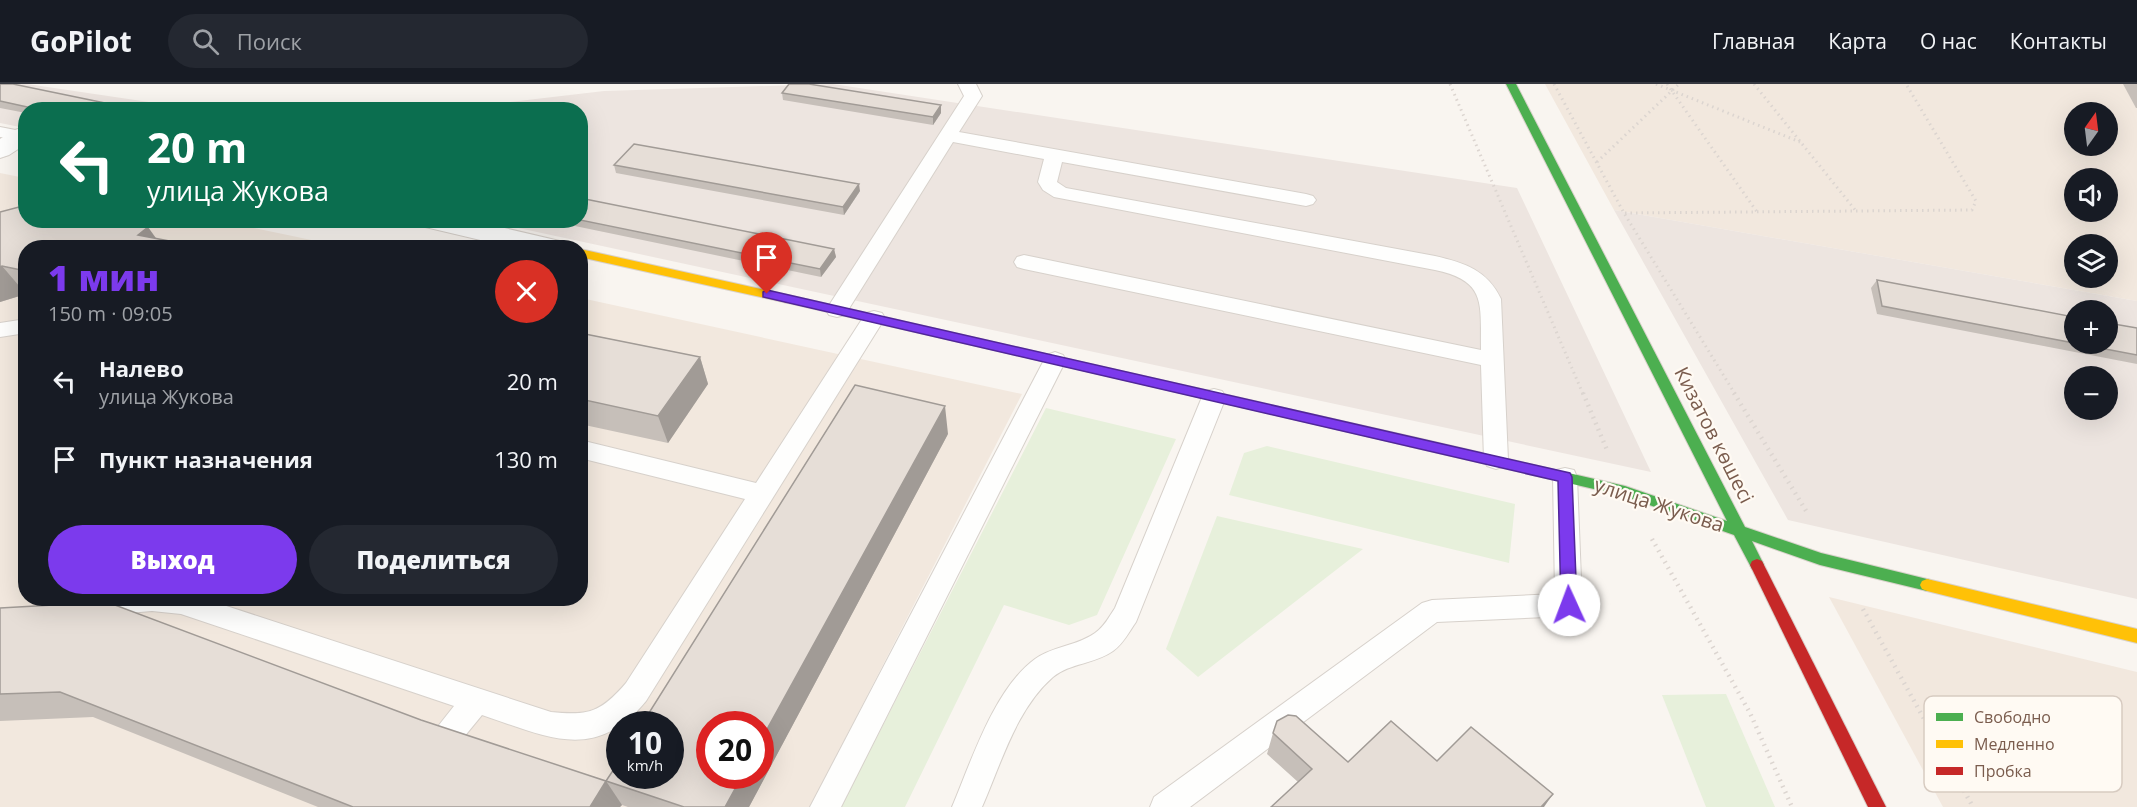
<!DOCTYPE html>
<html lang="ru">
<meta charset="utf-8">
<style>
:root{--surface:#171b24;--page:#242831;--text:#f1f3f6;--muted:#9ea1a6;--line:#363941;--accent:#7c3aed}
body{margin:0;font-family:"Open Sans",sans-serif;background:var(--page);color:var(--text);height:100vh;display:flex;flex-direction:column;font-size:22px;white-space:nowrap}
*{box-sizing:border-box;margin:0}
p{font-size:20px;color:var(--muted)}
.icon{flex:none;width:33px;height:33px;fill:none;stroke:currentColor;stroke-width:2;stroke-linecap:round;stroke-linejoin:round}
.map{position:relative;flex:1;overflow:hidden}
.sheet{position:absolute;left:18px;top:156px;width:570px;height:366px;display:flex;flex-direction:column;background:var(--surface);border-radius:24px;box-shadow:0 6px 24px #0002}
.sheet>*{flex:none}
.guide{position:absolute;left:18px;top:18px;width:570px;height:126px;border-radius:24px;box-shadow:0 6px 24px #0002;background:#0b6e4f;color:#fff;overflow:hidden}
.needle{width:39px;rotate:14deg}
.controls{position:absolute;left:2064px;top:18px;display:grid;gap:12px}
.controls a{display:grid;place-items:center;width:54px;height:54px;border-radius:50%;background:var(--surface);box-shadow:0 6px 24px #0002;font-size:30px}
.speed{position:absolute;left:606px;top:627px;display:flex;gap:12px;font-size:30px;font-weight:700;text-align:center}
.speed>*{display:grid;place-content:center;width:78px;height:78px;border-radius:50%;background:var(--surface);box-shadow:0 6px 24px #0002;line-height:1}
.speed small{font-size:15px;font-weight:400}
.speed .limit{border:9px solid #d22;background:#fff;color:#111}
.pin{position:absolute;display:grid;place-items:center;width:51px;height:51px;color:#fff;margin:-62px -26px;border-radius:50% 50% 50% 0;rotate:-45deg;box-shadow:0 0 6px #0007}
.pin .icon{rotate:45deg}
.me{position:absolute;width:66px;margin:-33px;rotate:358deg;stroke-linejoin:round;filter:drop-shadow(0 0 4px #0008)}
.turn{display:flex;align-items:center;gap:21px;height:126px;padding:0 30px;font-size:27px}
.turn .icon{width:78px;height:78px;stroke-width:2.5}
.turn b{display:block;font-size:42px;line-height:51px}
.round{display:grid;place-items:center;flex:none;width:63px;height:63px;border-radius:32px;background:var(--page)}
.headline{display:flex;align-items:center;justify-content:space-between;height:102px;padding:0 30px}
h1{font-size:36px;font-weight:800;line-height:45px;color:var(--accent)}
.primary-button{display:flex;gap:12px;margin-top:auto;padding:12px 30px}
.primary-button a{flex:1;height:69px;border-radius:36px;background:var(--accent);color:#fff;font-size:24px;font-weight:800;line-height:69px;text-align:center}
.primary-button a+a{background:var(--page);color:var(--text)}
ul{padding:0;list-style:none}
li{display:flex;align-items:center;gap:18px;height:78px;padding:0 30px}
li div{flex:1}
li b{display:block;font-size:22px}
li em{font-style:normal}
header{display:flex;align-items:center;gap:36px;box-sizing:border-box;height:84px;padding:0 30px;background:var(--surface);border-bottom:2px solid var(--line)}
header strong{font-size:28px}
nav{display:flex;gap:33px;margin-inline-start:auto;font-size:21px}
.search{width:420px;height:54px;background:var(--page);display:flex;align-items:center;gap:15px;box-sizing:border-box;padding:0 21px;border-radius:33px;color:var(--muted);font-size:22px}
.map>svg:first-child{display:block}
</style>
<header>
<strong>GoPilot</strong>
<div class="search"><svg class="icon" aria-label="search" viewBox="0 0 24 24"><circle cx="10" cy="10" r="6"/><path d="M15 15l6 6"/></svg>Поиск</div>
<nav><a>Главная</a><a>Карта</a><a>О нас</a><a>Контакты</a></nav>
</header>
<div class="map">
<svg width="2137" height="723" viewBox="0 0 2137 723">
<rect width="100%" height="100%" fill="#f9f5f0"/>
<g fill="#f2e8de" fill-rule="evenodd">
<path d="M 1545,0 L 2137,0 L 2137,217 L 1614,126 ZM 2074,28 L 2108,28 L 2108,62 L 2074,62 ZM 2074,94 L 2108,94 L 2108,128 L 2074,128 ZM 2074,160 L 2108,160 L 2108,194 L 2074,194 Z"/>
<path d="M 0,89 L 25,94 L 26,136 L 220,137 L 345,163 L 26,164 L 26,514 L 580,514 L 581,214 L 1022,310 L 810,723 L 0,723 ZM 620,640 L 670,640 L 670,692 L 620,692 ZM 710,640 L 760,640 L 760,692 L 710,692 Z"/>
<path d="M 1829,513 L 2137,588 L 2137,723 L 1943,723 Z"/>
</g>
<g fill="#ede5e0" fill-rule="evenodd">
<path d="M 0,0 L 27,0 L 196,25 L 26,26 L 25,44 L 0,39 Z"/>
<path d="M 833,0 L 1517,104 L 1651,388 L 486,137 L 580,136 L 580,26 L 441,26 L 604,7 Z"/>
<path d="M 1614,126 L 2137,217 L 2137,515 L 1788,436 ZM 2074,226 L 2108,226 L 2108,260 L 2074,260 ZM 2074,292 L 2108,292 L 2108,326 L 2074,326 Z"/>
</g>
<g fill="#e7f0db">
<path d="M 1046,324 L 1176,355 L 1097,531 L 1069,541 L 1004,521 L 905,723 L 841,723 Z"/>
<path d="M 1267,362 L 1515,420 L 1509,479 L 1229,411 L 1244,369 Z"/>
<path d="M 1217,432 L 1363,465 L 1198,593 L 1166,565 Z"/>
<path d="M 1726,610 L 1775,723 L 1706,723 L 1662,611 Z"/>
</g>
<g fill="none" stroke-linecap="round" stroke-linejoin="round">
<g stroke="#d7d1cb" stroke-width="2">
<g id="lane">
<path d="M 958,0 L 976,0 L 982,12 L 959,48 L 1306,110 L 1313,112 L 1316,116 L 1313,120 L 1306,122 L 1062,78 L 1057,98 L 1066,104 L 1435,172 C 1465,179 1487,186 1501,215 L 1508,376 L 1505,382 L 1496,385 L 1487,382 L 1484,376 L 1481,281 L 1024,185 L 1017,183 L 1014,178 L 1017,173 L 1024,171 L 1481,266 C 1480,221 1488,197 1435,186 L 1054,113 L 1043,106 L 1038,98 L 1044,75 L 953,58 L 845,231 L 837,233 L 829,231 L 826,226 L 964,12 Z"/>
<path d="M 0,43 L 26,48 L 26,56 L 0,53 Z"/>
<path d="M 874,227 L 882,229 L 885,234 L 646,617 C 595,679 548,653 482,631 L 459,659 L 449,663 L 439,659 L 434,650 L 439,641 L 454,622 L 181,530 L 152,527 L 80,533 L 70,530 L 67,522 L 70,514 L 202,514 L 551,628 C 589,632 601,628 626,599 L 745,415 L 580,374 L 580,356 L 756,399 L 866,229 Z"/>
<path d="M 26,235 L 26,249 L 0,253 L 0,239 Z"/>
<path d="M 1055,268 L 1063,271 L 1066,276 L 841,723 L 810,723 L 1044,276 L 1047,271 Z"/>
<path d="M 1214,305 L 1222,307 L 1226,313 L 1136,538 C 1129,548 1123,560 1113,567 C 1095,580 1070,579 1053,593 C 1016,625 1001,680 982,723 L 952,723 C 971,678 994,605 1035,575 C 1053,562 1077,562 1095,549 C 1104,543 1109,533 1115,524 L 1202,313 L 1206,307 Z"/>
<path d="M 1565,384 L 1574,386 L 1577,393 L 1582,521 L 1579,529 L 1569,532 L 1437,538 L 1190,723 L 1150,723 L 1154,713 L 1422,519 L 1432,516 L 1555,510 L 1553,393 L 1556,386 Z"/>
</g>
</g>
<g stroke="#d7d1cb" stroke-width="2">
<g id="street">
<path d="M 21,44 L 26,45 L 26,60 L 9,71 L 0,74 L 0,55 L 12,47 Z"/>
<path d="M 418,136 L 470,136 L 564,158 L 568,164 L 514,164 L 421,142 Z"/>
</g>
</g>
<g stroke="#d9d2cb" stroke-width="2">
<path id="fast" d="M 1506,0 L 1516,0 L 1745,443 L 1821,469 L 1927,495 L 1932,497 L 1934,501 L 1932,505 L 1927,507 L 1820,481 L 1752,457 L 1764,481 L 1762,485 L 1757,487 L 1752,485 L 1734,451 L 1624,412 L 1408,362 L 1406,358 L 1413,353 L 1625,402 L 1727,437 Z"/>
</g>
<g stroke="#d9d2cb" stroke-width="2">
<g id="slow">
<path d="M 580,165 L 788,211 L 794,215 L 788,219 L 580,173 Z"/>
<path d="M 1068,275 L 1413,353 L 1420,358 L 1413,363 L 1064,282 L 1062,279 Z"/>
<path d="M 1927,495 L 2137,545 L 2137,559 L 1927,507 L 1922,505 L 1920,501 L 1922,497 Z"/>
</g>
</g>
<g stroke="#d9d2cb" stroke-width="2">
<g id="jam">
<path d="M 788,211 L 1068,275 L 1074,279 L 1068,283 L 784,218 L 782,215 L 784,212 Z"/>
<path d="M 1757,475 L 1762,477 L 1886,723 L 1868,723 L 1750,481 L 1752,477 Z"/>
</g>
</g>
<g stroke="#dcd5d0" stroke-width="3" stroke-dasharray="1.5 4" stroke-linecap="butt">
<path d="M 1450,0 L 1583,310"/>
<path d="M 1554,0 L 1624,129 L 1735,310"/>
<path d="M 1656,0 L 1800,58"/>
<path d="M 1667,0 L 1757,128"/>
<path d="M 1754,0 L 1856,127"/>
<path d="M 1597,78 L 1679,0"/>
<path d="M 1625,129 L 1972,126 L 1976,117 L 1906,0"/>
</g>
<g stroke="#dcd5d0" stroke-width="4.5" stroke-dasharray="1.5 5" stroke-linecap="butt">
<path d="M 1583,309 L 1607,366"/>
<path d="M 1734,309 L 1808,430"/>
<path d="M 1652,455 L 1750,629 L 1792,723"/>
<path d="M 1863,525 L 1973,723"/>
</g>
<use href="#lane" fill="#fefefd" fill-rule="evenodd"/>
<use href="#street" fill="#fefefd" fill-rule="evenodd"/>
<use href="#fast" fill="#4caf50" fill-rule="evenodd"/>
<use href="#slow" fill="#ffc107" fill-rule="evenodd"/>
<use href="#jam" fill="#c62828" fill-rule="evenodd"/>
</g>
<g fill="#c6bfb9">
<path d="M 0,0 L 139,26 L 26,26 L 26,29 L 0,24 Z"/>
<path d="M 2123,0 L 2137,0 L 2137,24 L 2136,24 Z"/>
<path d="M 782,9 L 941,29 L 933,41 L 783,16 Z"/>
<path d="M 614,81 L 860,107 L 844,131 L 616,89 Z"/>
<path d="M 0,128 L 26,164 L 26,210 L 0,218 Z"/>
<path d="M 546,136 L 580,136 L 834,165 L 836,173 L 821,193 Z"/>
<path d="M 1877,196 L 2074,233 L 2074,260 L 2108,260 L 2137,244 L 2137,280 L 1877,230 L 1871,204 Z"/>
<path d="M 580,248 L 581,249 L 700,273 L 708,300 L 668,359 L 580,340 Z"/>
<path d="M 948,350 L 749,723 L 628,723 L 622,721 L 620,723 L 318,723 L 93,633 L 0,637 L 0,524 L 421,636 L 606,697 Z"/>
<path d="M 1273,649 L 1348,678 L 1437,677 L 1298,698 L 1267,670 Z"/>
</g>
<g fill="#a19b96">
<path d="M 941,21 L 941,29 L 933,41 L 933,33 Z"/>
<path d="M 859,100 L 860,107 L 844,131 L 843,123 Z"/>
<path d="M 148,143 L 163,164 L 138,151 Z"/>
<path d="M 834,165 L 836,173 L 821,193 L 820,185 Z"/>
<path d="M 2,182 L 26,210 L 0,218 L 0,183 Z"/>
<path d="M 700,273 L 708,300 L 668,359 L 658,332 Z"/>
<path d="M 945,322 L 948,350 L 749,723 L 725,723 L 742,692 L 760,692 L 760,658 Z"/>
<path d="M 606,697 L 622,721 L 620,723 L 590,723 Z"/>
<path d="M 1553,710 L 1544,723 L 1541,723 Z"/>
</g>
<g fill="#e6ded7" stroke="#a19b96" stroke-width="1.5">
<path d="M 0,0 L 13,0 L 139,26 L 41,26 L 0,17 Z"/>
<path d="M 789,0 L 809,0 L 941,21 L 933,33 L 782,9 Z"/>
<path d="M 634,60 L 859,100 L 843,123 L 614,81 Z"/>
<path d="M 580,114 L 834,165 L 820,185 L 580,136 Z"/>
<path d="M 19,123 L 26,124 L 26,136 L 116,136 L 148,143 L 138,151 L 206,164 L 26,164 L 26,187 L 2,182 L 0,183 L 0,128 Z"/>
<path d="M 1877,196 L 2074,233 L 2074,259 L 1882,222 Z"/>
<path d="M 2108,239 L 2137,244 L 2137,271 L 2079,260 L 2108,260 Z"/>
<path d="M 580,249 L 700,273 L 658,332 L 580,315 Z"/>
<path d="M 855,301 L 945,322 L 760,658 L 760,640 L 710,640 L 710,692 L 742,692 L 725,723 L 684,723 L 606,697 L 590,723 L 353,723 L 60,608 L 0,610 L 0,524 L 107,518 L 421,636 L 606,697 L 620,676 L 620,692 L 670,692 L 670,640 L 642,640 Z"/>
<path d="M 1288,631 L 1296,632 L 1348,678 L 1391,637 L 1437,677 L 1471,643 L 1553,710 L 1541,723 L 1271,723 L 1312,685 L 1273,649 L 1277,637 Z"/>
</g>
<path fill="#7c3aed" stroke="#51269a" stroke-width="1.5" d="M 767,206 L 1570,389 L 1572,393 L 1577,521 L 1574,526 L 1569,528 L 1563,526 L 1561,521 L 1558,397 L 763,213 L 763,208 Z"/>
<g text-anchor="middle" stroke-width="4.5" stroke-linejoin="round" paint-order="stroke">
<g font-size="20" fill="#7a5c4d" stroke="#fffaf3">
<text transform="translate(1714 351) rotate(63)" y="7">Кизатов көшесі</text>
<text transform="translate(1659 421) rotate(18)" y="7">улица Жукова</text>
</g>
</g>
<rect x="1924" y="612" width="198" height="96" rx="9" fill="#fffaf3" stroke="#d7cbc1" stroke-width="1.5"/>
<rect x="1936" y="629" width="27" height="8" fill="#4caf50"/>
<rect x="1936" y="656" width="27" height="8" fill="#ffc107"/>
<rect x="1936" y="683" width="27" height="8" fill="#c62828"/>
<g font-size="16" fill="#7a5c4d">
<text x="1974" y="639">Свободно</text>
<text x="1974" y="666">Медленно</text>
<text x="1974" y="693">Пробка</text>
</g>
</svg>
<div class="controls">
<a><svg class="needle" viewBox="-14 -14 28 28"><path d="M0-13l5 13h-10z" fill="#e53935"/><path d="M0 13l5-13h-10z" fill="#9ea1a6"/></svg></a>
<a><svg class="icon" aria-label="sound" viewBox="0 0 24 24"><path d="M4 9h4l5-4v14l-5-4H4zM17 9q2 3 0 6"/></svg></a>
<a><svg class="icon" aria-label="layers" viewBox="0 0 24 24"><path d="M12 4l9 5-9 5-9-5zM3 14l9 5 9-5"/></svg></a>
<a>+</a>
<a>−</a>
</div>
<div class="speed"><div>10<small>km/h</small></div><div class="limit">20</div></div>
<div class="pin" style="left:767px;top:210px;background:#d93025"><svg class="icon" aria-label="arrive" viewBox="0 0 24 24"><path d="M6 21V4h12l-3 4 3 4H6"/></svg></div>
<svg class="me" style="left:1569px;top:521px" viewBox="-20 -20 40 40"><circle r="19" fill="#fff"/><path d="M0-13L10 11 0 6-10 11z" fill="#7c3aed"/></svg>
<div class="guide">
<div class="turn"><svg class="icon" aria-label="left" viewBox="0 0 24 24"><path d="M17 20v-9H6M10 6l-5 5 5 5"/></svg><div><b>20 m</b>улица Жукова</div></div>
</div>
<section class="sheet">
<div class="headline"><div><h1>1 мин</h1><p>150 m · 09:05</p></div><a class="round" style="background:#d93025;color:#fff"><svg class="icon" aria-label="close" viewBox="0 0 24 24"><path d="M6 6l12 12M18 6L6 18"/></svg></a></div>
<ul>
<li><svg class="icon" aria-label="left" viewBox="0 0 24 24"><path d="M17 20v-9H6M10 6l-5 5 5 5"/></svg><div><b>Налево</b><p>улица Жукова</p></div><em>20 m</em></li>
<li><svg class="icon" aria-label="arrive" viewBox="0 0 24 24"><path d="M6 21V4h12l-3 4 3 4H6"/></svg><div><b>Пункт назначения</b></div><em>130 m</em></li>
</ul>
<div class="primary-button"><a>Выход</a><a>Поделиться</a></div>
</section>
</div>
